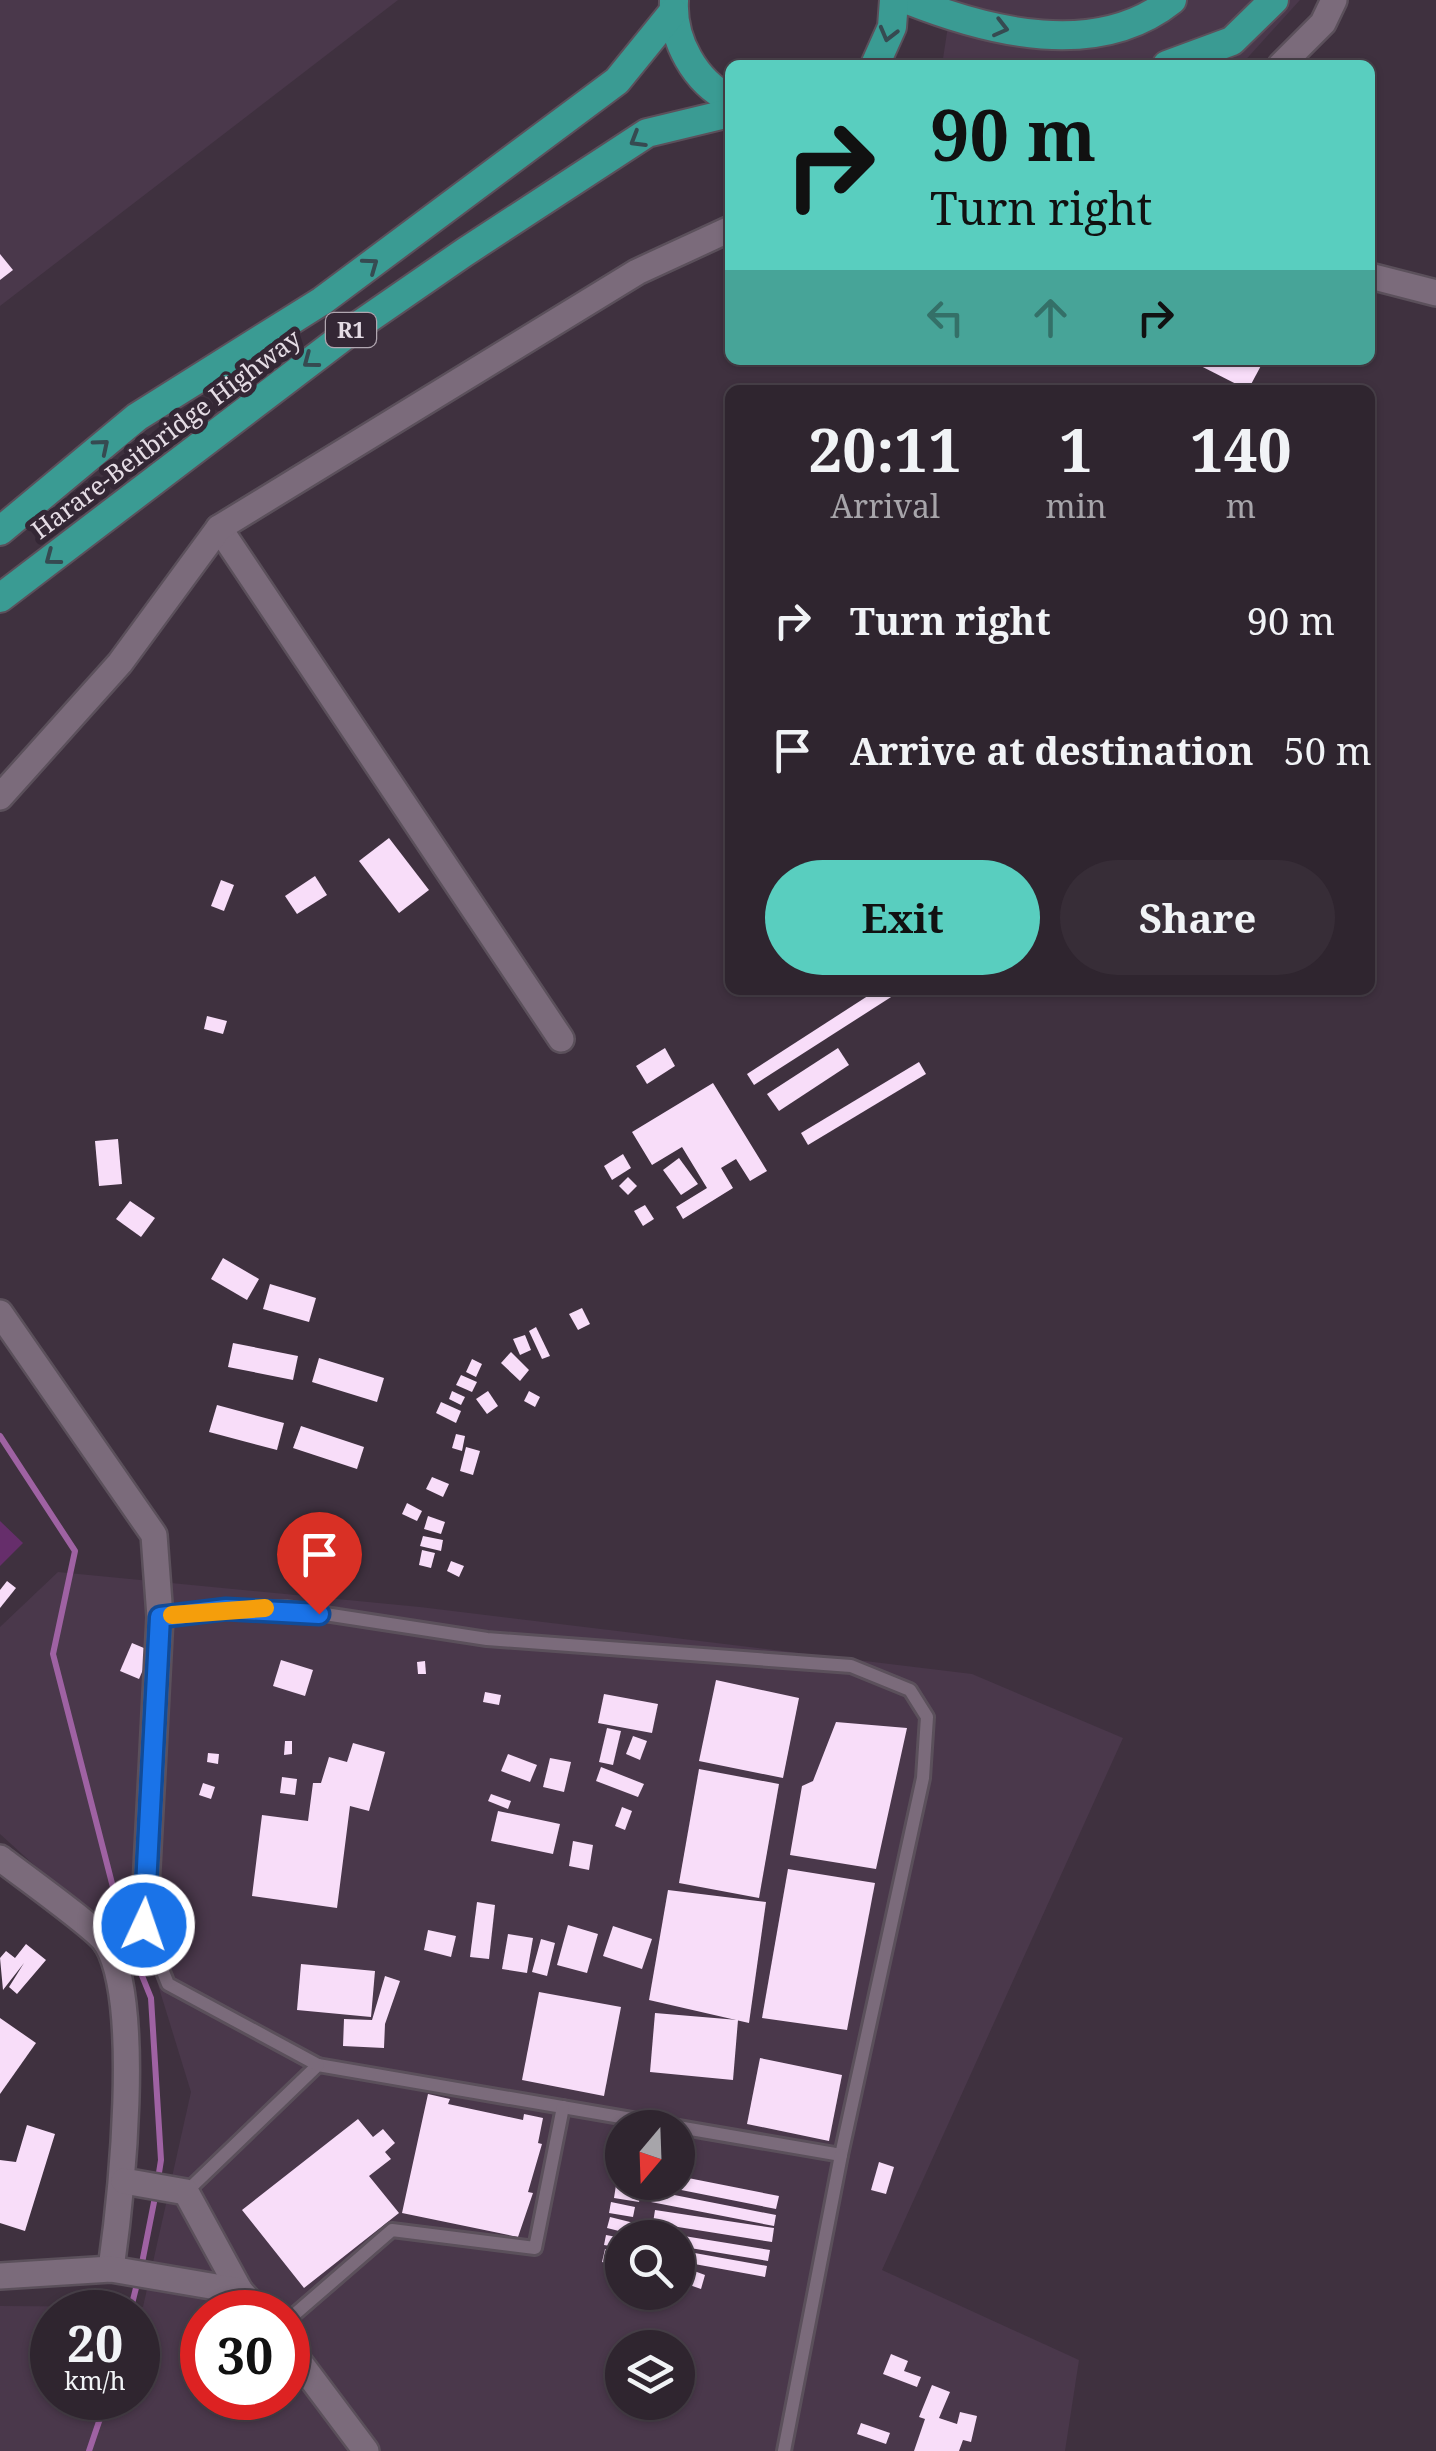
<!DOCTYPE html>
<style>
:root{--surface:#2f252f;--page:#372d37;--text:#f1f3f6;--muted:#a7a5aa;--line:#4a424b;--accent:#59cebf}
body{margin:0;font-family:"Noto Serif",serif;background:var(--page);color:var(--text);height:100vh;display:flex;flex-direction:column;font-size:38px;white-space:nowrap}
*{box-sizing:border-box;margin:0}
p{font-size:32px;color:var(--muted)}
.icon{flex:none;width:55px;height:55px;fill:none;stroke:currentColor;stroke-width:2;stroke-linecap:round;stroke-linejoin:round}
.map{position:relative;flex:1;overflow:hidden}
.details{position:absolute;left:725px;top:385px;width:650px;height:610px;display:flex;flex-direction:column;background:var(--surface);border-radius:15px;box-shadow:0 2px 8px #0004,0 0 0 2px var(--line)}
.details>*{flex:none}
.hud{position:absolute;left:725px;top:60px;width:650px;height:305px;border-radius:15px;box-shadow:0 2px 8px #0004,0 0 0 2px var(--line);background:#59cebf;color:#111;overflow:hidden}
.needle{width:65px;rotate:199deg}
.fabs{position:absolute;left:605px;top:2110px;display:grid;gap:20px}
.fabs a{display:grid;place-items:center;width:90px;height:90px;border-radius:50%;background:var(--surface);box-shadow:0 2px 8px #0004,0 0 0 2px var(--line);font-size:50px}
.speed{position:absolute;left:30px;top:2290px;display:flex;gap:20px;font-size:50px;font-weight:700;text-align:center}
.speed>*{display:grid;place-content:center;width:130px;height:130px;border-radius:50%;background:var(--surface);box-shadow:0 2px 8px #0004,0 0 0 2px var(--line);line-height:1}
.speed small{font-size:25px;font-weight:400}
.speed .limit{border:15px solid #d22;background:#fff;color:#111}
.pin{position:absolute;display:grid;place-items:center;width:85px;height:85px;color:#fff;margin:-102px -42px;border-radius:50% 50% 50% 0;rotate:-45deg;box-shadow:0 0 10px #0007}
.pin .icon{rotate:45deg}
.me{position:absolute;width:110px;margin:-55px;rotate:3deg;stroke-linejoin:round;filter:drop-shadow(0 0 8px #0008)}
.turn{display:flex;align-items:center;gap:35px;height:210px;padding:0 40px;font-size:45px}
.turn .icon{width:130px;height:130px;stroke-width:2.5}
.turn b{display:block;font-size:70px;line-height:85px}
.lanes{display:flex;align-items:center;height:95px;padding:0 40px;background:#0003;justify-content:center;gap:50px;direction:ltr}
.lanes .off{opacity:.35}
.eta{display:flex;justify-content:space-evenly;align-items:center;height:170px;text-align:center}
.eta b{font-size:60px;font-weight:700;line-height:70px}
.primary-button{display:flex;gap:20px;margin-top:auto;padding:20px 40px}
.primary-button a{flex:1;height:115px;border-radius:60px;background:var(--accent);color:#111;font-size:40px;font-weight:700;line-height:115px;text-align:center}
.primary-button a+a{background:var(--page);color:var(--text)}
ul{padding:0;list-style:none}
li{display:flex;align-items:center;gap:30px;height:130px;padding:0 40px}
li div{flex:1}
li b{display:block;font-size:38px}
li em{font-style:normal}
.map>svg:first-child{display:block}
</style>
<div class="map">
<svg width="1436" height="2451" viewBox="0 0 1436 2451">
<rect width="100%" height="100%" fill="#3f313f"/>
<g fill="#4a384b" fill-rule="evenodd">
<path d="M 0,0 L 398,0 L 0,306 Z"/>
<path d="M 952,0 L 1300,0 L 1241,65 L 942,65 Z"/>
<path d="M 58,1572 L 420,1607 L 972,1674 L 1123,1738 L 882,2270 L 1079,2360 L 1065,2451 L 0,2451 L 0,2306 L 143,2307 L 191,2092 L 155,1975 L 0,1834 L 0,1627 ZM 622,2128 L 678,2128 L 678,2182 L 622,2182 ZM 622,2238 L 678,2238 L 678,2292 L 622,2292 ZM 52,2312 L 138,2312 L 138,2398 L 52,2398 ZM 202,2312 L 288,2312 L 288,2398 L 202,2398 ZM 622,2348 L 678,2348 L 678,2402 L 622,2402 Z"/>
</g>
<path fill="#662e6b" d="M 0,1521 L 23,1543 L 0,1566 Z"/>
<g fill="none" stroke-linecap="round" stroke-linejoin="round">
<g stroke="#9f62a3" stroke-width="6">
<path d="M 0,1436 L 75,1551 L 53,1654 L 124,1930"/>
<path d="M 128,1941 L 151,1998 L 161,2160 L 158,2179"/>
<path d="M 141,2268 L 156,2192"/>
<path d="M 130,2312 L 138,2280"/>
<path d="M 89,2451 L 107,2398"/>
</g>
</g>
<g fill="#f8ddf9">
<path d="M 0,254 L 13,270 L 0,280 Z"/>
<path d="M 1189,360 L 1264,360 L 1248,390 Z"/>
<path d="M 389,838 L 429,890 L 399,913 L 359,861 Z"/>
<path d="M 315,876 L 327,895 L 297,914 L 285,896 Z"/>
<path d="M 221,880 L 234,885 L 224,911 L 211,906 Z"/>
<path d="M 877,990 L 902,990 L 754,1085 L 747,1074 Z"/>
<path d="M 207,1016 L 227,1021 L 223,1034 L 204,1029 Z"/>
<path d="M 665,1048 L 675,1066 L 647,1084 L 636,1066 Z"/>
<path d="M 838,1048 L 849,1065 L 779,1111 L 767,1094 Z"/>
<path d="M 919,1062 L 926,1074 L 808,1145 L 801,1133 Z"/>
<path d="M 713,1083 L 767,1171 L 750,1181 L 736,1159 L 721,1168 L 733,1188 L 683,1219 L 676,1207 L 707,1188 L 682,1147 L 652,1165 L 632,1132 Z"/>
<path d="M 118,1139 L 122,1184 L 99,1186 L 95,1141 Z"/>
<path d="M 623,1154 L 631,1168 L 612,1180 L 604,1166 Z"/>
<path d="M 679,1158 L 698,1184 L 681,1195 L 663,1170 Z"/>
<path d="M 628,1177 L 637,1186 L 628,1195 L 619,1186 Z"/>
<path d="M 130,1201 L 155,1218 L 141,1237 L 116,1219 Z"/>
<path d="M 645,1205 L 654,1219 L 643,1226 L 634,1211 Z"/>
<path d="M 223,1258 L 259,1279 L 247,1300 L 211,1279 Z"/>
<path d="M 270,1284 L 316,1298 L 309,1322 L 263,1309 Z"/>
<path d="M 582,1308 L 590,1324 L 578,1330 L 569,1314 Z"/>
<path d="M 536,1327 L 550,1356 L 542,1359 L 529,1331 Z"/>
<path d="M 525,1335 L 531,1350 L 520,1355 L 513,1339 Z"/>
<path d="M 233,1343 L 298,1356 L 293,1380 L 228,1367 Z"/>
<path d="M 511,1352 L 529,1370 L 520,1381 L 501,1363 Z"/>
<path d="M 319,1358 L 384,1378 L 377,1402 L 312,1382 Z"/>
<path d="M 472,1359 L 482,1364 L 476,1377 L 466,1372 Z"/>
<path d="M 461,1375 L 477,1382 L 472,1392 L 456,1385 Z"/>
<path d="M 452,1391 L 465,1397 L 461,1405 L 449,1399 Z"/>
<path d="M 488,1391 L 498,1406 L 487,1414 L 476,1399 Z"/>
<path d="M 529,1391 L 540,1397 L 535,1407 L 524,1401 Z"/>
<path d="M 441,1402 L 461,1411 L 456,1423 L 436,1413 Z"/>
<path d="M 217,1405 L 284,1423 L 277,1450 L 209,1432 Z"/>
<path d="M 301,1426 L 364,1447 L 357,1469 L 293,1448 Z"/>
<path d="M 456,1434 L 465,1436 L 462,1451 L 452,1448 Z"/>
<path d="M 466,1447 L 480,1451 L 473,1475 L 460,1471 Z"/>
<path d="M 432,1477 L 449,1484 L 443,1497 L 426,1489 Z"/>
<path d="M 407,1503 L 422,1511 L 417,1521 L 402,1514 Z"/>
<path d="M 428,1516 L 445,1522 L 441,1534 L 424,1529 Z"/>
<path d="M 423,1536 L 443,1540 L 441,1551 L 420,1546 Z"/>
<path d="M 422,1550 L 435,1553 L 431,1568 L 419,1565 Z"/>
<path d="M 451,1561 L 464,1566 L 459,1577 L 447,1571 Z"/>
<path d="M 7,1581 L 16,1588 L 0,1608 L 0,1590 Z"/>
<path d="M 132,1643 L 151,1651 L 139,1679 L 120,1671 Z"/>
<path d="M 281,1660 L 313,1670 L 305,1696 L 273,1686 Z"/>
<path d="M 425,1661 L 426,1674 L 418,1674 L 417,1662 Z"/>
<path d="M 716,1680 L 799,1698 L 783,1778 L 699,1761 Z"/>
<path d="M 485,1692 L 501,1695 L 499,1705 L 483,1702 Z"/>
<path d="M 604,1694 L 658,1704 L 652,1733 L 598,1723 Z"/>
<path d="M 836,1722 L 907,1728 L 876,1869 L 790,1855 L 802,1786 L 813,1781 Z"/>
<path d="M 607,1728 L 621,1731 L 613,1765 L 599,1762 Z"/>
<path d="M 633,1736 L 647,1741 L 640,1760 L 626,1754 Z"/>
<path d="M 285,1741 L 292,1741 L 292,1754 L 284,1755 Z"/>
<path d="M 353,1743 L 385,1752 L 369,1811 L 350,1806 L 337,1908 L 252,1896 L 262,1815 L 308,1821 L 313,1783 L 321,1783 L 329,1757 L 347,1762 Z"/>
<path d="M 208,1753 L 219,1754 L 218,1764 L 207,1762 Z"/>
<path d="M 508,1754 L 537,1765 L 530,1782 L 501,1771 Z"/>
<path d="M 550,1758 L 571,1762 L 564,1792 L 543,1787 Z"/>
<path d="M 601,1767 L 644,1784 L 638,1797 L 596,1781 Z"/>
<path d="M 699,1769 L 779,1784 L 759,1898 L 679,1883 Z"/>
<path d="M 282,1777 L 297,1779 L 295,1795 L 280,1793 Z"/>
<path d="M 203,1783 L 215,1787 L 211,1799 L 199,1795 Z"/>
<path d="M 491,1794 L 511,1801 L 508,1809 L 488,1801 Z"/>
<path d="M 622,1807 L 632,1811 L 625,1830 L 615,1826 Z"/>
<path d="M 498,1811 L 560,1824 L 553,1854 L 491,1841 Z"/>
<path d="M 573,1841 L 593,1845 L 589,1870 L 569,1866 Z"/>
<path d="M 788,1869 L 875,1883 L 847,2030 L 762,2018 Z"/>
<path d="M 668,1890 L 766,1902 L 749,2023 L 649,2000 Z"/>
<path d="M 477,1902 L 495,1905 L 489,1959 L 470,1957 Z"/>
<path d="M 568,1925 L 598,1934 L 587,1973 L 557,1965 Z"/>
<path d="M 613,1926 L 652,1939 L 642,1969 L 603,1956 Z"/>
<path d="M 428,1930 L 456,1936 L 451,1957 L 424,1950 Z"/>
<path d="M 508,1934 L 533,1938 L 527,1973 L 502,1969 Z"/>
<path d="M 541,1939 L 555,1943 L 547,1976 L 532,1972 Z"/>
<path d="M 26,1944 L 46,1960 L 17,1994 L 9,1987 L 24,1963 L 3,1990 L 0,1958 L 6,1951 L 15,1958 Z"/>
<path d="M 301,1964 L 375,1971 L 371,2017 L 297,2010 Z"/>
<path d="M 385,1976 L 400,1981 L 385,2024 L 384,2048 L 343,2046 L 344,2019 L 372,2020 Z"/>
<path d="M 539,1992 L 621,2007 L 604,2096 L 522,2080 Z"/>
<path d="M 655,2013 L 738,2020 L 733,2080 L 650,2072 Z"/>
<path d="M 0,2018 L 36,2043 L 0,2094 Z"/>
<path d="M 760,2058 L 842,2075 L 829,2141 L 747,2124 Z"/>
<path d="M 428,2094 L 450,2099 L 448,2104 L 523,2120 L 524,2114 L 543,2118 L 538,2143 L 542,2144 L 528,2192 L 533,2193 L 518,2237 L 402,2213 Z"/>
<path d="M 358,2119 L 373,2137 L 383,2129 L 395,2143 L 385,2152 L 391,2159 L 369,2176 L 399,2213 L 304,2288 L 242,2210 Z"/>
<path d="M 27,2125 L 55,2134 L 25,2231 L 0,2223 L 0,2160 L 16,2162 Z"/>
<path d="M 879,2162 L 894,2167 L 886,2194 L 871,2190 Z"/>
<path d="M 678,2176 L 779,2196 L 776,2209 L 651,2184 L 678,2182 Z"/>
<path d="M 616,2185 L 642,2189 L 639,2202 L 614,2198 Z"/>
<path d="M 654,2191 L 776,2215 L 774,2226 L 651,2202 Z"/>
<path d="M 611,2202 L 635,2207 L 633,2217 L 609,2213 Z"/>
<path d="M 655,2210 L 774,2228 L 772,2242 L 653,2223 Z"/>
<path d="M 610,2217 L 634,2223 L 631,2234 L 607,2228 Z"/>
<path d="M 647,2230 L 770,2250 L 768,2261 L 678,2246 L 678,2238 L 646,2238 Z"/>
<path d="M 606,2235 L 622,2238 L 622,2248 L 604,2245 Z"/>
<path d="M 605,2249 L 622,2254 L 622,2267 L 602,2262 Z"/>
<path d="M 678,2250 L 767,2266 L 765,2277 L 678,2261 Z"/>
<path d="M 678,2265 L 705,2275 L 701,2289 L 678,2281 Z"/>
<path d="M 891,2354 L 908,2361 L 904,2371 L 921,2377 L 917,2387 L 883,2374 Z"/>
<path d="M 932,2385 L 950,2392 L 939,2418 L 957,2424 L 960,2412 L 977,2416 L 971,2442 L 963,2440 L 959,2451 L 914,2451 L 925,2419 L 919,2417 Z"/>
<path d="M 861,2423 L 890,2433 L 886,2444 L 857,2434 Z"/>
</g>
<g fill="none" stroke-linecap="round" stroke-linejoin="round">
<g stroke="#5b505b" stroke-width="18">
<g id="service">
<path d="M 160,1617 L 226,1609 L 286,1608 L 487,1639 L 851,1666 L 910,1690 L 927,1717 L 923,1778 L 841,2155 L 318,2065 L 186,2192"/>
<path d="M 144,1925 L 168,1984 L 318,2065"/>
<path d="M 288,2320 L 392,2230 L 535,2248 L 563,2107"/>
<path d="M 784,2451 L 841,2155"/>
</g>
</g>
<g stroke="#5b505b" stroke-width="30">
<g id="minor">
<path d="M 1281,65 L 1323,23 L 1334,0"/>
<path d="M 1370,276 L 1436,293"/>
<path d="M 219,528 L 561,1039"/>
<path d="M 0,797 L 120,663 L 219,528 L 637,272 L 730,229"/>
<path d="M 0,1313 L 154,1535 L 160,1617 L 144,1925 L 106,1943"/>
<path d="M 0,1858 C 19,1873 98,1929 107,1944 C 142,2005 121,2198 111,2269"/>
<path d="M 124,2181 L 186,2192 L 240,2291"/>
<path d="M 0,2276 L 111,2269 L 240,2291 L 259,2312"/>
<path d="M 288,2347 L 366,2451"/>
</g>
</g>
<g stroke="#5b505b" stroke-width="32">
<g id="trunk">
<path d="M 908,0 C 989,32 1097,60 1172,0"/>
<path d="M 674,1 C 672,40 695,82 730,99"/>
<path d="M 875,65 L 892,27 L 894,0"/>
<path d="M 1167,65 L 1232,41 L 1274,0"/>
<path d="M 0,531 L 137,417 L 322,301 L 617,81 L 673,12"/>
<path d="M 0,598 L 352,330 L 465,252 L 647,133 L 730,113"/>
</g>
</g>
<use href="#service" stroke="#7b6b7b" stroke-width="12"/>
<use href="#minor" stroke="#7b6b7b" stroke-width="25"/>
<use href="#trunk" stroke="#3a9b93" stroke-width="28"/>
</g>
<defs><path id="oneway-chevron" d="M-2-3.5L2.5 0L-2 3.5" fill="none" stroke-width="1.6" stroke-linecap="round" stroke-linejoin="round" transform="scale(2.5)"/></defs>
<g stroke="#364a51">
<use href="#oneway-chevron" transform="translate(1001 28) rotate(14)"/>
<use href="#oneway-chevron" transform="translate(888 34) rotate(105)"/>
<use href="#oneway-chevron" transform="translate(637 140) rotate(149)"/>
<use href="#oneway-chevron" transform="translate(371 265) rotate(-36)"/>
<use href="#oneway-chevron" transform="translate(310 361) rotate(143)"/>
<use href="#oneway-chevron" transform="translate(102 446) rotate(-40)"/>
<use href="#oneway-chevron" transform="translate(52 558) rotate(143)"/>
</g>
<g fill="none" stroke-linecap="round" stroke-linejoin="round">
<g stroke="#114b97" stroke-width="25">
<path id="route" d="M 144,1925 L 160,1617 L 226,1609 L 319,1614"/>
</g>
<use href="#route" stroke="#1a73e8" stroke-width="18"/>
<path stroke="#f59e0b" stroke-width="18" d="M 172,1615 L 265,1608"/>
</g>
<g text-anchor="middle" stroke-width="10" stroke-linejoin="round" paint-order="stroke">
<rect fill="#342735" stroke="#b0a6b0" stroke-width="2.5" x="326" y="313" width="50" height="34" rx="8"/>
<g font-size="22" font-weight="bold" fill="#e5dce5">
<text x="351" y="338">R1</text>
</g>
<g font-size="25" fill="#e5dce5" stroke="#342735">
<text transform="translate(166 434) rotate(-37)" y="9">Harare-Beitbridge Highway</text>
</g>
</g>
</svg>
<div class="fabs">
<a><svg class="needle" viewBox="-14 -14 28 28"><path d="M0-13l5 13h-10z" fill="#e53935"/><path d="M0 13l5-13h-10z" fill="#a7a5aa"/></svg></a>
<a><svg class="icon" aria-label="search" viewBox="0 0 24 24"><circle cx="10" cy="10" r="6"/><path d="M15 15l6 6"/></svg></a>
<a><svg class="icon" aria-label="layers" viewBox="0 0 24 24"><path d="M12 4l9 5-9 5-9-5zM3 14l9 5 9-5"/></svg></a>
</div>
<div class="speed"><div>20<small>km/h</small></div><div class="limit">30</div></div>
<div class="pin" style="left:319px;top:1614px;background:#d93025"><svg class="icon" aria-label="arrive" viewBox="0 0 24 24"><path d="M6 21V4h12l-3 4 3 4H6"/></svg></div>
<svg class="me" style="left:144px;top:1925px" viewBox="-20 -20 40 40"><circle r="17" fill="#1a73e8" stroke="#fff" stroke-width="3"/><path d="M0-11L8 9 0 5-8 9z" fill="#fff"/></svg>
<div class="hud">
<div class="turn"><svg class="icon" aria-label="right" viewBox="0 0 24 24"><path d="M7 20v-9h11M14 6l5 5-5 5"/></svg><div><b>90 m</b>Turn right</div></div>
<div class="lanes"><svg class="icon off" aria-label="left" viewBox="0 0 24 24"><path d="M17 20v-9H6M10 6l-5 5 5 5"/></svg><svg class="icon off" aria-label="ahead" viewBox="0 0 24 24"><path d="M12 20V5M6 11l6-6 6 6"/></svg><svg class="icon" aria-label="right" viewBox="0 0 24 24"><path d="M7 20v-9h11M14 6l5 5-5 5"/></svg></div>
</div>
<section class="details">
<div class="eta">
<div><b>20:11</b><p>Arrival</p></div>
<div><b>1</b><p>min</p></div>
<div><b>140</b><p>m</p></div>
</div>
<ul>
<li><svg class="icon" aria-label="right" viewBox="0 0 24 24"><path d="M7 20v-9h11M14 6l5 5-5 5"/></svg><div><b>Turn right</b></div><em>90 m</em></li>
<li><svg class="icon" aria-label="arrive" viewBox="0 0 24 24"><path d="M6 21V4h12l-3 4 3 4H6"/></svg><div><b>Arrive at destination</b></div><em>50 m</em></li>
</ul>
<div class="primary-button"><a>Exit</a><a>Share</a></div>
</section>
</div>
